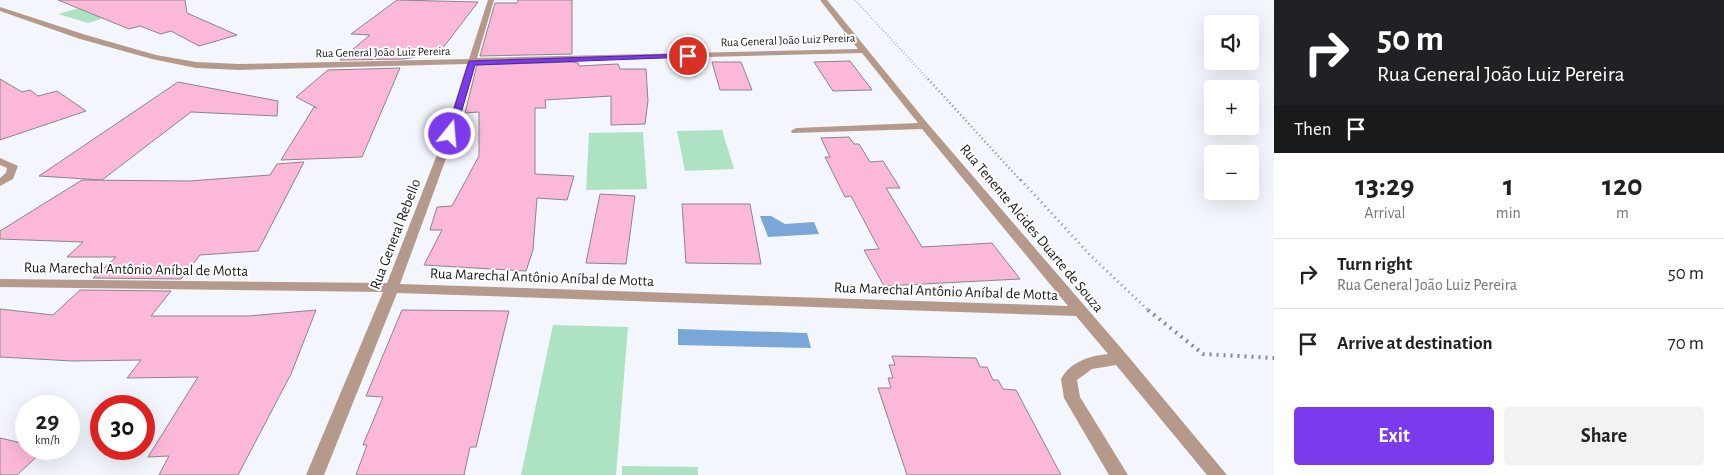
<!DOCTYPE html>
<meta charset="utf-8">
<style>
:root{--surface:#fff;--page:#f2f2f2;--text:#222;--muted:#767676;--line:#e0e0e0;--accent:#7c3aed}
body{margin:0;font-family:"Alegreya Sans",sans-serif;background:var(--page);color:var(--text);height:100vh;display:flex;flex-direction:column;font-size:19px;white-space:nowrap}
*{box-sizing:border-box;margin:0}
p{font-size:16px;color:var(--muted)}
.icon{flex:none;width:28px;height:28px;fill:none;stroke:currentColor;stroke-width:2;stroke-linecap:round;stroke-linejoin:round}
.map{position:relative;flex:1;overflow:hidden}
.sheet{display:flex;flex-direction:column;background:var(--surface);width:450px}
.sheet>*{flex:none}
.guide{background:#202124;color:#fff;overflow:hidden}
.buttons{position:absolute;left:1204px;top:15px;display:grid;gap:10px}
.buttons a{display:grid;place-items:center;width:55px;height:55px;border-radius:5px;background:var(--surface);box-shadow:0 5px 20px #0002;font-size:25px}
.speed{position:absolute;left:15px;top:395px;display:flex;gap:10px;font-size:25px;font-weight:700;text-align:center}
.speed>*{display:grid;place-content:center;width:65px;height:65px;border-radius:50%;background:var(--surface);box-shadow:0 5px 20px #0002;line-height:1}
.speed small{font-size:12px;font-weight:400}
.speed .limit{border:8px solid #d22;background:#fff;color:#111}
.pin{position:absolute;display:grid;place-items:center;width:42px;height:42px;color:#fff;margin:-21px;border:2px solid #fff;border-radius:50%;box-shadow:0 1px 5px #0007}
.me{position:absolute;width:55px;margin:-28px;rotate:17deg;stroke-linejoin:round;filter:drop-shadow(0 0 4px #0008)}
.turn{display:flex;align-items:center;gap:18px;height:105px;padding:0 20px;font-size:22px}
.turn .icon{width:65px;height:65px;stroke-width:2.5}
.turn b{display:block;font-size:35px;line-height:42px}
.then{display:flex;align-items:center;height:48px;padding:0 20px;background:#0003;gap:10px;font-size:19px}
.eta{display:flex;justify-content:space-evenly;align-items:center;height:85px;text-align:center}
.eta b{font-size:30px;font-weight:600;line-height:35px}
.primary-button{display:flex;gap:10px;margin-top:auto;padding:10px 20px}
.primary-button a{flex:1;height:58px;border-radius:5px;background:var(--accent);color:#fff;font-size:20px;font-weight:600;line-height:58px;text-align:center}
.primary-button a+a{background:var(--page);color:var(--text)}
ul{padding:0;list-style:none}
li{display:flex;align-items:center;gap:15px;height:70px;padding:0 20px;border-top:1px solid var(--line)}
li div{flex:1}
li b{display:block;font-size:19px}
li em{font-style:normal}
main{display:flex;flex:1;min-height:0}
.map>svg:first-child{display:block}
</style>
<main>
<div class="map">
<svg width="1274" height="475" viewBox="0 0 1274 475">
<rect width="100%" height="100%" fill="#f3f6fc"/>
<g fill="#ade3c3">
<path d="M 90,5 L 121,13 L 88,23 L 58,14 Z"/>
<path d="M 722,130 L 734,169 L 685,171 L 677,131 Z"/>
<path d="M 643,132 L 647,189 L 586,190 L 589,133 Z"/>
<path d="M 553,325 L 628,327 L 616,475 L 521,475 Z"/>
<path d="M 622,466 L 698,467 L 698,475 L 622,475 Z"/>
</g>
<g fill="#7aa6d8">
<path d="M 760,216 L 771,216 L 785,224 L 814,222 L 819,234 L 768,237 Z"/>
<path d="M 678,329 L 807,333 L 811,348 L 678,345 Z"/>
</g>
<g fill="#fcb8d8" stroke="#8b8588">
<path d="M 58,0 L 185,0 L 187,13 L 237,35 L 199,46 L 171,31 L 161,34 L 140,26 L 129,29 Z"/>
<path d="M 397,0 L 478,2 L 439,53 L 418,52 L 415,57 L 404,59 L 340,60 L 370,35 L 351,34 Z"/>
<path d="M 518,0 L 572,0 L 572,54 L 480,56 L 495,3 L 517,3 Z"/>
<path d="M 850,61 L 872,90 L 833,91 L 814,62 Z"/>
<path d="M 572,62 L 578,63 L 579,66 L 618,64 L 620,69 L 646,69 L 648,101 L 645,124 L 611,125 L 611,96 L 545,100 L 546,108 L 535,108 L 535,174 L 574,176 L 567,200 L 537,198 L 533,250 L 526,271 L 424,265 L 442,230 L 430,230 L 437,207 L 452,206 L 479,156 L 479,112 L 465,113 L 477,65 Z"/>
<path d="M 712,62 L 741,62 L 752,90 L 720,90 Z"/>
<path d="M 400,68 L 362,157 L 281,160 L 314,107 L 317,108 L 296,97 L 328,70 Z"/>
<path d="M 0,79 L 22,92 L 30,90 L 38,96 L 57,91 L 86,111 L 0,140 Z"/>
<path d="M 178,82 L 278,101 L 277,116 L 191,112 L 102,180 L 39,176 Z"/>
<path d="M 849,137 L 854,144 L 859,144 L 870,162 L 883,161 L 900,188 L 886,188 L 922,247 L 992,243 L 1020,279 L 884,286 L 864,250 L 879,249 L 851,196 L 845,197 L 825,157 L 830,157 L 821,138 Z"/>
<path d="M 304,162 L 258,251 L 200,255 L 181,279 L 93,278 L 116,257 L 67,257 L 83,242 L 0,239 L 0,231 L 82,180 L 189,181 L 270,175 L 277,164 Z"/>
<path d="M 600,194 L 635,196 L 626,264 L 586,263 Z"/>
<path d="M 682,204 L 750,204 L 761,264 L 686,263 Z"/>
<path d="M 80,290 L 171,291 L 151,316 L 249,316 L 316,310 L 291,374 L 238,475 L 159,475 L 169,456 L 148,457 L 198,377 L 127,378 L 141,360 L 73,361 L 0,357 L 0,309 L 53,315 Z"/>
<path d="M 402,310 L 509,311 L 476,447 L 470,447 L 464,475 L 356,475 L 367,445 L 363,445 L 383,397 L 366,396 Z"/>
<path d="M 892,356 L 976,358 L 980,367 L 987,367 L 993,380 L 998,380 L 1003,389 L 1016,390 L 1061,475 L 907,475 L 878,388 L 891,388 L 888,378 L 893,378 L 889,365 L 895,365 Z"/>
<path d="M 0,438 L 26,444 L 26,449 L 45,449 L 17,475 L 0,475 Z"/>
</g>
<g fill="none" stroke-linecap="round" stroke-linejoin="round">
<path stroke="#888a8e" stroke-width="2" stroke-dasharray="0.5 2.5" stroke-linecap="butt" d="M 855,0 L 929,80"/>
<path stroke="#888a8e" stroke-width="2.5" stroke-dasharray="1 3" stroke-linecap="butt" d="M 928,79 L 1022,182"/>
<path stroke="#888a8e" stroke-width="3" stroke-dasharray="1 4" stroke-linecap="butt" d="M 1021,180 L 1091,256 L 1149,311"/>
<path stroke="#888a8e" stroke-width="4" stroke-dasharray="2 5" stroke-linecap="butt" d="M 1148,310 L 1203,354 L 1274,358"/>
<g fill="#b5998b" fill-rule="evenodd">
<path d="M 488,0 L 494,0 L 477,58 L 858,49 L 820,0 L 827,0 L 928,124 L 1127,355 L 1227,475 L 1207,475 L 1116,365 L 1092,369 L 1077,380 L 1080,397 L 1128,475 L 1109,475 L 1064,398 L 1061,379 C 1070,362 1089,356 1108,354 L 1076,316 L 397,293 L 324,475 L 306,475 L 383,292 L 0,287 L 0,279 L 387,283 L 445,134 L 467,64 L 239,70 L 196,68 L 152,59 L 80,39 L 0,11 L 0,7 L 86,35 L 156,55 L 196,62 L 239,64 L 469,59 ZM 862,53 L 918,123 L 796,128 L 791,131 L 792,133 L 922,129 L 1068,306 L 400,284 L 455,134 L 476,63 Z"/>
<path d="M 0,158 L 18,166 L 13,179 L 0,186 L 0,178 L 6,173 L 7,168 L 0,165 Z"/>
</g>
</g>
<path fill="#7c3aed" stroke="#51269a" d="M 688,54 L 691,56 L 690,57 L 475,65 L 455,134 L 450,136 L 446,134 L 469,61 Z"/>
<g text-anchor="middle" stroke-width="4" stroke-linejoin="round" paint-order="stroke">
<g font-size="12" fill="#18191b" stroke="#fff">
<text transform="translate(788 40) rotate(-2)" y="4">Rua General João Luiz Pereira</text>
<text transform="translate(383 52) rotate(-1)" y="4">Rua General João Luiz Pereira</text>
</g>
<g font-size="15" fill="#18191b" stroke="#fff">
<text transform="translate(1032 228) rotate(50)" y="5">Rua Tenente Alcides Duarte de Souza</text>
<text transform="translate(395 234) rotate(-69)" y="5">Rua General Rebello</text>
<text transform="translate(136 269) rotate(1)" y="5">Rua Marechal Antônio Aníbal de Motta</text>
<text transform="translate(542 277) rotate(2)" y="5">Rua Marechal Antônio Aníbal de Motta</text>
<text transform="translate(946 291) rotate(2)" y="5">Rua Marechal Antônio Aníbal de Motta</text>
</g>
</g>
</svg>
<div class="buttons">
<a><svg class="icon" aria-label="sound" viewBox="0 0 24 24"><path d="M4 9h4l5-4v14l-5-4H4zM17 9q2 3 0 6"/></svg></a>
<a>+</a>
<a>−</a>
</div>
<div class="speed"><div>29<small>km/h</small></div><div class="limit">30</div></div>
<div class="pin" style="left:688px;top:56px;background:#d93025"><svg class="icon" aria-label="arrive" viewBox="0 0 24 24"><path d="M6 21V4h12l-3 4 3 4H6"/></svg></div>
<svg class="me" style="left:450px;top:134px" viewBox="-20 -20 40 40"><circle r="17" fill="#7c3aed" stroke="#fff" stroke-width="3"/><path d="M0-11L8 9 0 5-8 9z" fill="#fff"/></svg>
</div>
<section class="sheet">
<div class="guide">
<div class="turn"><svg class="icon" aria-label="right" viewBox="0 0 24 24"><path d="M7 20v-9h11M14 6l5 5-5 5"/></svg><div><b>50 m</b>Rua General João Luiz Pereira</div></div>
<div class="then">Then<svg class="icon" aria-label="arrive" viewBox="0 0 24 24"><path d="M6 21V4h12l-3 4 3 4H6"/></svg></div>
</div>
<div class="eta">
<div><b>13:29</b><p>Arrival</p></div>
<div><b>1</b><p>min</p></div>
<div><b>120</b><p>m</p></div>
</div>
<ul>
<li><svg class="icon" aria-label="right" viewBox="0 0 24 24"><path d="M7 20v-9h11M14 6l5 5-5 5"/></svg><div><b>Turn right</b><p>Rua General João Luiz Pereira</p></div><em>50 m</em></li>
<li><svg class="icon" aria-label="arrive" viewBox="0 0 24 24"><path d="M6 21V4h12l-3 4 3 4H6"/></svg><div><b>Arrive at destination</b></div><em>70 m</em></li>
</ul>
<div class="primary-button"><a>Exit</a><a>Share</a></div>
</section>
</main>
